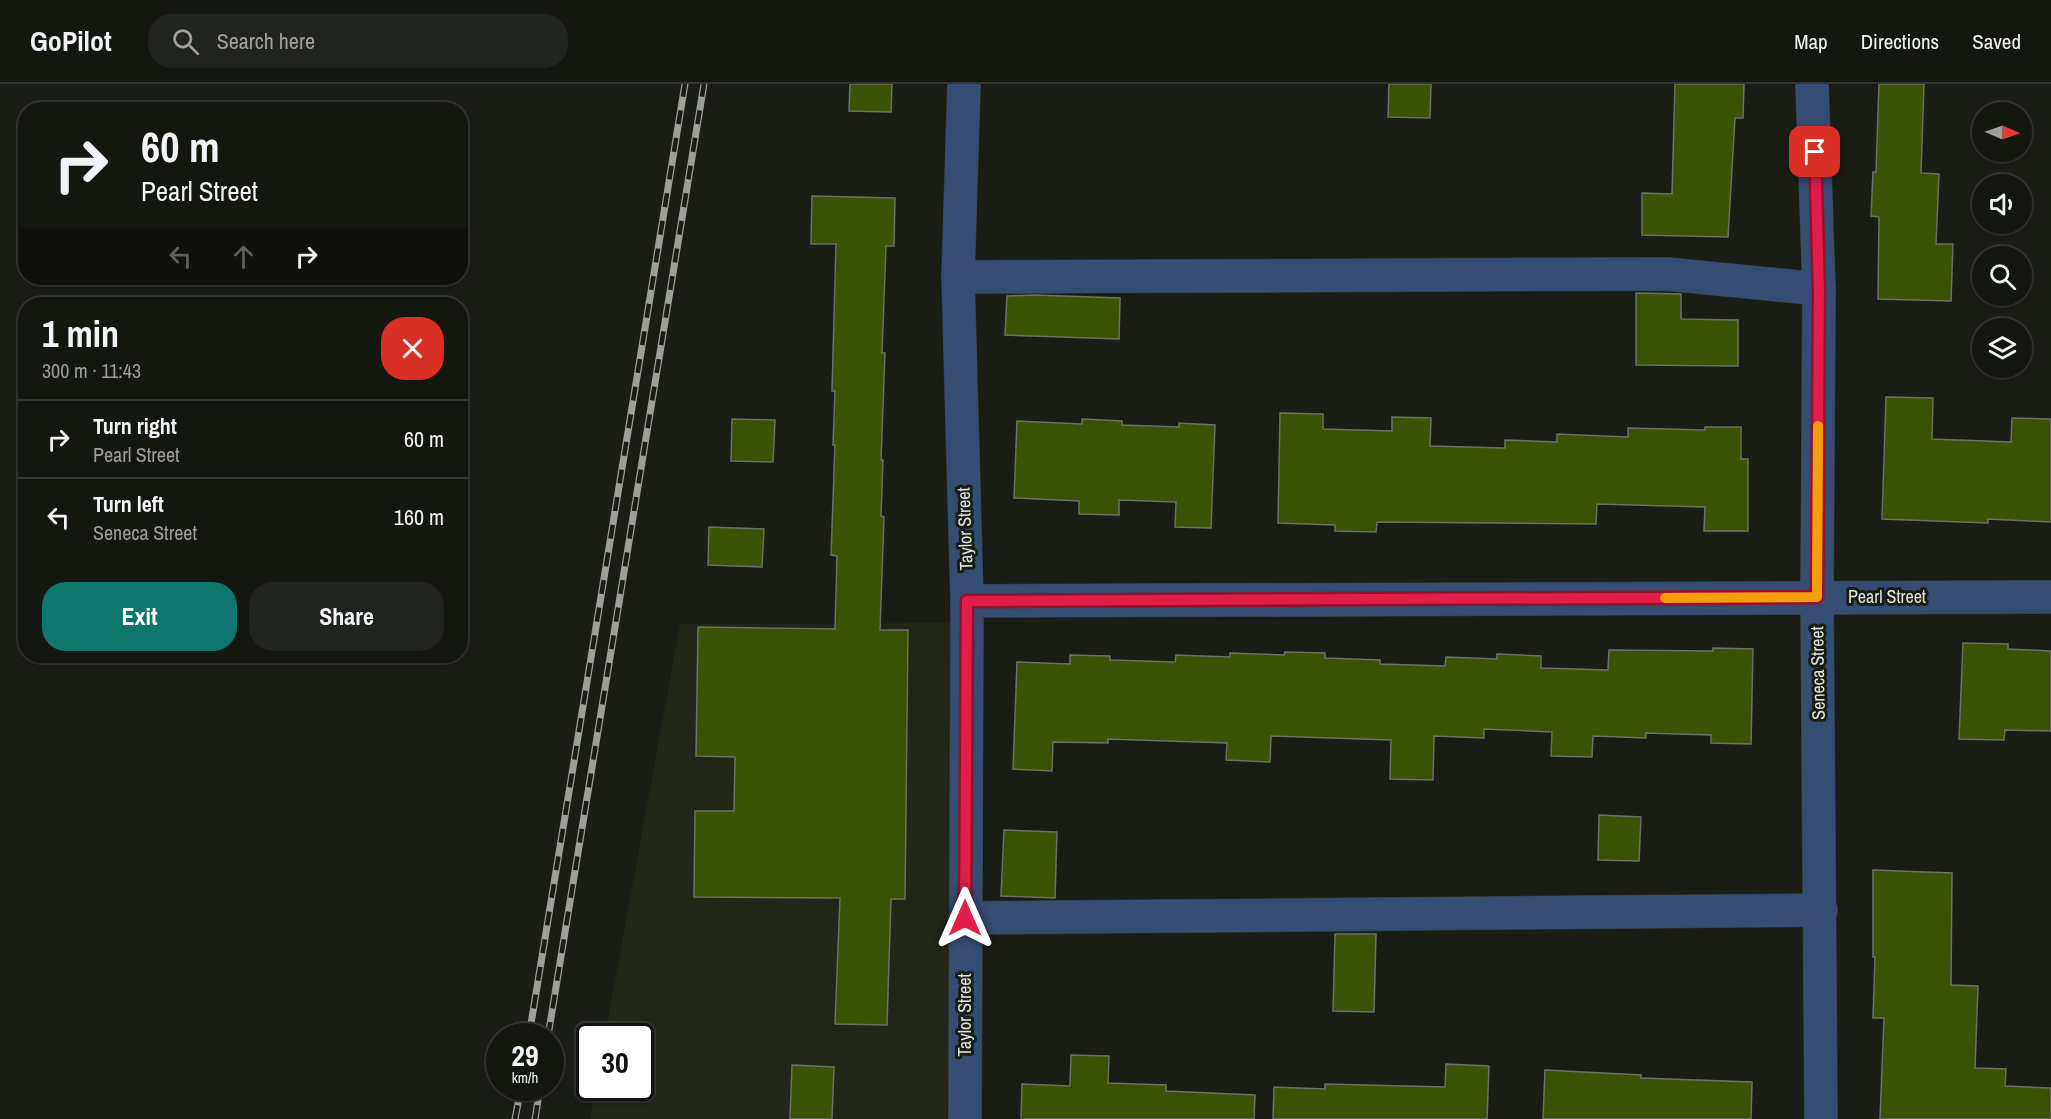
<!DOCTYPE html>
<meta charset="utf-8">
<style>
:root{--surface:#141610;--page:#21231e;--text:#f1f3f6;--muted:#9d9f9f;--line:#333530;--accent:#0f766e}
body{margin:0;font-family:"Archivo Narrow",sans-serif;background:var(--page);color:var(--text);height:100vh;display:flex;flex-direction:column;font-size:22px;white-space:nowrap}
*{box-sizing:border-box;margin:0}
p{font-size:20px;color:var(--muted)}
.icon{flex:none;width:33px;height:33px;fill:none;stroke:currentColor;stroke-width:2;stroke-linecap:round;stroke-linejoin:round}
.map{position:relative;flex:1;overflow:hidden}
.panel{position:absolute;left:18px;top:213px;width:450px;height:366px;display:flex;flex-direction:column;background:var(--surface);border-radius:24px;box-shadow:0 2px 4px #0004,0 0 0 2px var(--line)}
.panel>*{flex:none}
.guide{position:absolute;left:18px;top:18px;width:450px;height:183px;border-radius:24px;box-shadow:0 2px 4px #0004,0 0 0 2px var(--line);background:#141610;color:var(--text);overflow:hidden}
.needle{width:39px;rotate:92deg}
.controls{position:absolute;left:1972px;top:18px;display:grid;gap:12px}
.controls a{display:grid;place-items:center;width:60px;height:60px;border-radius:50%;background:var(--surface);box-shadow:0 2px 4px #0004,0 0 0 2px var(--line);font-size:30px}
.speed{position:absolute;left:486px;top:939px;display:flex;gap:12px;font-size:30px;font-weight:700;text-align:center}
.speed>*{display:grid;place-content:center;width:78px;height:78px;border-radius:50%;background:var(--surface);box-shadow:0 2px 4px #0004,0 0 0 2px var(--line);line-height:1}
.speed small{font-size:15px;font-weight:400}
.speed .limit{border:3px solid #111;border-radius:9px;background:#fff;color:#111}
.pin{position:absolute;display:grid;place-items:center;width:51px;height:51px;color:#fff;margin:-26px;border-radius:12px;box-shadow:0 3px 9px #0006}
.me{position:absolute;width:66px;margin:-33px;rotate:0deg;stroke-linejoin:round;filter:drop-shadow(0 0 4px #0008)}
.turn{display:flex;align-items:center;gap:21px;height:126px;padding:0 24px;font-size:27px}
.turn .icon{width:78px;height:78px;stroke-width:2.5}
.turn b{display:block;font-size:42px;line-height:51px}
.lanes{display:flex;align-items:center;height:57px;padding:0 24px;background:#0003;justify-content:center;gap:30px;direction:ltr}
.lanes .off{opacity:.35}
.round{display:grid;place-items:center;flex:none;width:63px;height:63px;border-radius:24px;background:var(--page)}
.summary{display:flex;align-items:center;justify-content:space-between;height:102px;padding:0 24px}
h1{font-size:36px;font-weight:700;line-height:45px}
.primary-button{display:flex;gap:12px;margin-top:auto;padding:12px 24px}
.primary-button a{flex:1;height:69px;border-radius:24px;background:var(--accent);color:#fff;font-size:24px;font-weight:700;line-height:69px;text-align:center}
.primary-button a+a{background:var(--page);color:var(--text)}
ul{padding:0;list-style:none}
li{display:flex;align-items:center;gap:18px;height:78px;padding:0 24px;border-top:2px solid var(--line)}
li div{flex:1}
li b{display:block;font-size:22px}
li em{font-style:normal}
header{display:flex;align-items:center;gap:36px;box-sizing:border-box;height:84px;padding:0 30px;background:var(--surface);border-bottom:2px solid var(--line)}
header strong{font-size:28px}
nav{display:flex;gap:33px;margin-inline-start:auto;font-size:21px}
.search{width:420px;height:54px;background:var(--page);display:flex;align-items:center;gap:15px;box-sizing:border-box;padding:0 21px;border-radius:24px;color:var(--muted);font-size:22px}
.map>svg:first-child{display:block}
</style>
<header>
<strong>GoPilot</strong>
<div class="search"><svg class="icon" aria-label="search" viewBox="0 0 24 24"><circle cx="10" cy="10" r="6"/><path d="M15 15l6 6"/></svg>Search here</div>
<nav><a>Map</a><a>Directions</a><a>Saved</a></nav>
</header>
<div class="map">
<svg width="2051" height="1035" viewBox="0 0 2051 1035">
<rect width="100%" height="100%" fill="#1a1d15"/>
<path fill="#212619" d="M 960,539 L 966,1035 L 590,1035 L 596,1004 L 640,1004 L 640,952 L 605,952 L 680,540 Z"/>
<g fill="#3b5104" stroke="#6c7067" stroke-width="1.5">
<path d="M 850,0 L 892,0 L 891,28 L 849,27 Z"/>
<path d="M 1389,0 L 1431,0 L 1430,34 L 1388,33 Z"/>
<path d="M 1675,0 L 1744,0 L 1743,34 L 1735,34 L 1728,153 L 1642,151 L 1642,109 L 1672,110 Z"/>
<path d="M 1879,0 L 1924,0 L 1921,89 L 1939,90 L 1936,160 L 1953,160 L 1951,217 L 1878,215 L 1879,133 L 1871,132 L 1873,88 L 1876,88 Z"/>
<path d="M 812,112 L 895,114 L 894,162 L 886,162 L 882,269 L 885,269 L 881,376 L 883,376 L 881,432 L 884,433 L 880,546 L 908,546 L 905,815 L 891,815 L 887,941 L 835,940 L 840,814 L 694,813 L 695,727 L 734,727 L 735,673 L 696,672 L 698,543 L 835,545 L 837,472 L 831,471 L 835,361 L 833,361 L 835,307 L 832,307 L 836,160 L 811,160 Z"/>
<path d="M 1636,209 L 1681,210 L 1681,235 L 1738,236 L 1738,282 L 1636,281 Z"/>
<path d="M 1035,211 L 1120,214 L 1119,255 L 1005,251 L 1007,212 Z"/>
<path d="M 1886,313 L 1933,314 L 1932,355 L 2011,358 L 2012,334 L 2051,335 L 2051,438 L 1988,435 L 1988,439 L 1882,435 Z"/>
<path d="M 1280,329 L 1323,330 L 1323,345 L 1392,347 L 1392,333 L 1431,334 L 1430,362 L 1505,364 L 1505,356 L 1557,358 L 1557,350 L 1628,353 L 1628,344 L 1705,346 L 1705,343 L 1741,343 L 1741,375 L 1748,375 L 1748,447 L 1704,447 L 1705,423 L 1597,420 L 1596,440 L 1377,438 L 1376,448 L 1335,447 L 1335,441 L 1278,439 Z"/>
<path d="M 732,335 L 775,336 L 773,378 L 731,377 Z"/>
<path d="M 1082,335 L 1122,337 L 1122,341 L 1179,343 L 1179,339 L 1215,341 L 1211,444 L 1175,443 L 1176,418 L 1119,416 L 1119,431 L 1079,430 L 1079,417 L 1014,414 L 1017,337 L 1082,340 Z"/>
<path d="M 709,443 L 764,445 L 762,483 L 708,481 Z"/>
<path d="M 1963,559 L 2008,560 L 2008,565 L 2051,567 L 2051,647 L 2005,646 L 2004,656 L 1959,655 Z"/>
<path d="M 1713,564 L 1753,565 L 1751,660 L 1711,659 L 1711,651 L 1646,649 L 1646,654 L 1593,652 L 1592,673 L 1551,672 L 1552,648 L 1484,645 L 1484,654 L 1434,652 L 1433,696 L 1390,695 L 1391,656 L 1271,652 L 1270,678 L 1226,676 L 1227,659 L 1108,655 L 1108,659 L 1053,658 L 1052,687 L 1013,685 L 1017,578 L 1070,580 L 1070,571 L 1110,572 L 1110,576 L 1175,578 L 1176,571 L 1230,573 L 1230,569 L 1284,571 L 1285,568 L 1325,569 L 1325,574 L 1380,576 L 1380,580 L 1445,582 L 1446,573 L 1497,575 L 1497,570 L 1541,572 L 1541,584 L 1608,586 L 1609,566 L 1713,567 Z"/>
<path d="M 1599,731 L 1641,733 L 1639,777 L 1598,776 Z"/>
<path d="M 1004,746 L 1057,748 L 1055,814 L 1001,812 Z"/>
<path d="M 1873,786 L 1952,789 L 1951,901 L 1978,902 L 1975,984 L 2006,985 L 2005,1002 L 2051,1004 L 2051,1035 L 1880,1035 L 1884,934 L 1873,934 L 1875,873 L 1873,873 Z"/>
<path d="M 1335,850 L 1376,850 L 1374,928 L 1333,927 Z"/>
<path d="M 1071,971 L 1109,972 L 1108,999 L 1166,1001 L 1166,1007 L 1255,1011 L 1254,1035 L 1021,1035 L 1022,1000 L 1070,1002 Z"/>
<path d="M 1446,980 L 1489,982 L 1487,1035 L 1273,1035 L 1274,1003 L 1325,1005 L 1325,1000 L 1445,1003 Z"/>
<path d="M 792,981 L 834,983 L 832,1035 L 790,1035 Z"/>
<path d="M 1545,986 L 1641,991 L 1641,994 L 1752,998 L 1751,1035 L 1543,1035 Z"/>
</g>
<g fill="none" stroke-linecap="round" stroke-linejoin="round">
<g stroke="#363931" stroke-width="34">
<g id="minor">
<path d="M 964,0 L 958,193 L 967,517 L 965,1035"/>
<path d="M 1812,0 L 1819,205 L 1817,513 L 1821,1035"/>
<path d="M 958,193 L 1667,190 L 1819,205"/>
<path d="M 967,517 L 2051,513"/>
<path d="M 965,834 L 1821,826"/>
</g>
</g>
<use href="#minor" stroke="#354c73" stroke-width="33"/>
<g stroke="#9d9f99" stroke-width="7">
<g id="rail">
<path d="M 529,952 L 685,0"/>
<path d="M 548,952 L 704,0"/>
<path d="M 515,1035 L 521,1004"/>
<path d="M 535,1035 L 540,1004"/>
</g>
</g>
<use href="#rail" stroke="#1a1d15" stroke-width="4.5" stroke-dasharray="14" stroke-linecap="butt"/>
</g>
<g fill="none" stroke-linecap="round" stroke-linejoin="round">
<g stroke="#92132f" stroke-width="15">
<path id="route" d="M 965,834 L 967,517 L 1817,513 L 1819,205 L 1815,68"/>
</g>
<use href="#route" stroke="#e11d48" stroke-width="10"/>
<path stroke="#f59e0b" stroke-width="10" d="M 1665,514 L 1817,513 L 1818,342"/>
</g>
<g text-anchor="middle" stroke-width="6" stroke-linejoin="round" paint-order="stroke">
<g font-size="18" fill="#e3e5e0" stroke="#1a1d15">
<text transform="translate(965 445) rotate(-92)" y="6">Taylor Street</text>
<text x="1887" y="519">Pearl Street</text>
<text transform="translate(1818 589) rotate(-91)" y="6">Seneca Street</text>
<text transform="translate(965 931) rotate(-90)" y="6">Taylor Street</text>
</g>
</g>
</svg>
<div class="controls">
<a><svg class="needle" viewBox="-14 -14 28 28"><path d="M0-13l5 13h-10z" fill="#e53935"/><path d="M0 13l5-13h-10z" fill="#9d9f9f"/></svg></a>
<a><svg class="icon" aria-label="sound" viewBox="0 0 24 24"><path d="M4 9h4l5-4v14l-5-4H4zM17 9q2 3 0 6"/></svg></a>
<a><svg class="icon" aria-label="search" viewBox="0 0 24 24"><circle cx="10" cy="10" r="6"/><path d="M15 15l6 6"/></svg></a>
<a><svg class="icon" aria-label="layers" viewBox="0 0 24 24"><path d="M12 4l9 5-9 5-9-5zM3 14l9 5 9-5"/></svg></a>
</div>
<div class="speed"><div>29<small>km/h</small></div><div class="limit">30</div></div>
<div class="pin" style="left:1815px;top:68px;background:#d93025"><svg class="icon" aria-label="arrive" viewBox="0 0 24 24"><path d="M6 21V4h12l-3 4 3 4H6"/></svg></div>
<svg class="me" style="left:965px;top:834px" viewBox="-20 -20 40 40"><path d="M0-17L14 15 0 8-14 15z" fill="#e11d48" stroke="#fff" stroke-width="4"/></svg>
<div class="guide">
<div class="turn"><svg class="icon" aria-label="right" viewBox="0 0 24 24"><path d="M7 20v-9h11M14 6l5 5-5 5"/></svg><div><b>60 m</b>Pearl Street</div></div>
<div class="lanes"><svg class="icon off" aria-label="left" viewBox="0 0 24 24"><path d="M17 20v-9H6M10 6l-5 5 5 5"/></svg><svg class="icon off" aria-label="ahead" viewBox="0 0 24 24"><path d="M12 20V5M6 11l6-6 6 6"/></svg><svg class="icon" aria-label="right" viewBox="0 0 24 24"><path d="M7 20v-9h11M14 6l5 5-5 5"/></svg></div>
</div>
<section class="panel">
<div class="summary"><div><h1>1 min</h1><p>300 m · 11:43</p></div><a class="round" style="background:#d93025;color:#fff"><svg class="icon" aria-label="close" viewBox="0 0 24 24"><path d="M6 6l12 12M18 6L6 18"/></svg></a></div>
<ul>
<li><svg class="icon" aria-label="right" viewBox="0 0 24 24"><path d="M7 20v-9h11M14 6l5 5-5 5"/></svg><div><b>Turn right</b><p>Pearl Street</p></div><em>60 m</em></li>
<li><svg class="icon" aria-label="left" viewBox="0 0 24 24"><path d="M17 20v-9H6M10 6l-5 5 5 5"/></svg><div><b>Turn left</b><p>Seneca Street</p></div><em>160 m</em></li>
</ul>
<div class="primary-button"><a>Exit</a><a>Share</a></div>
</section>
</div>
